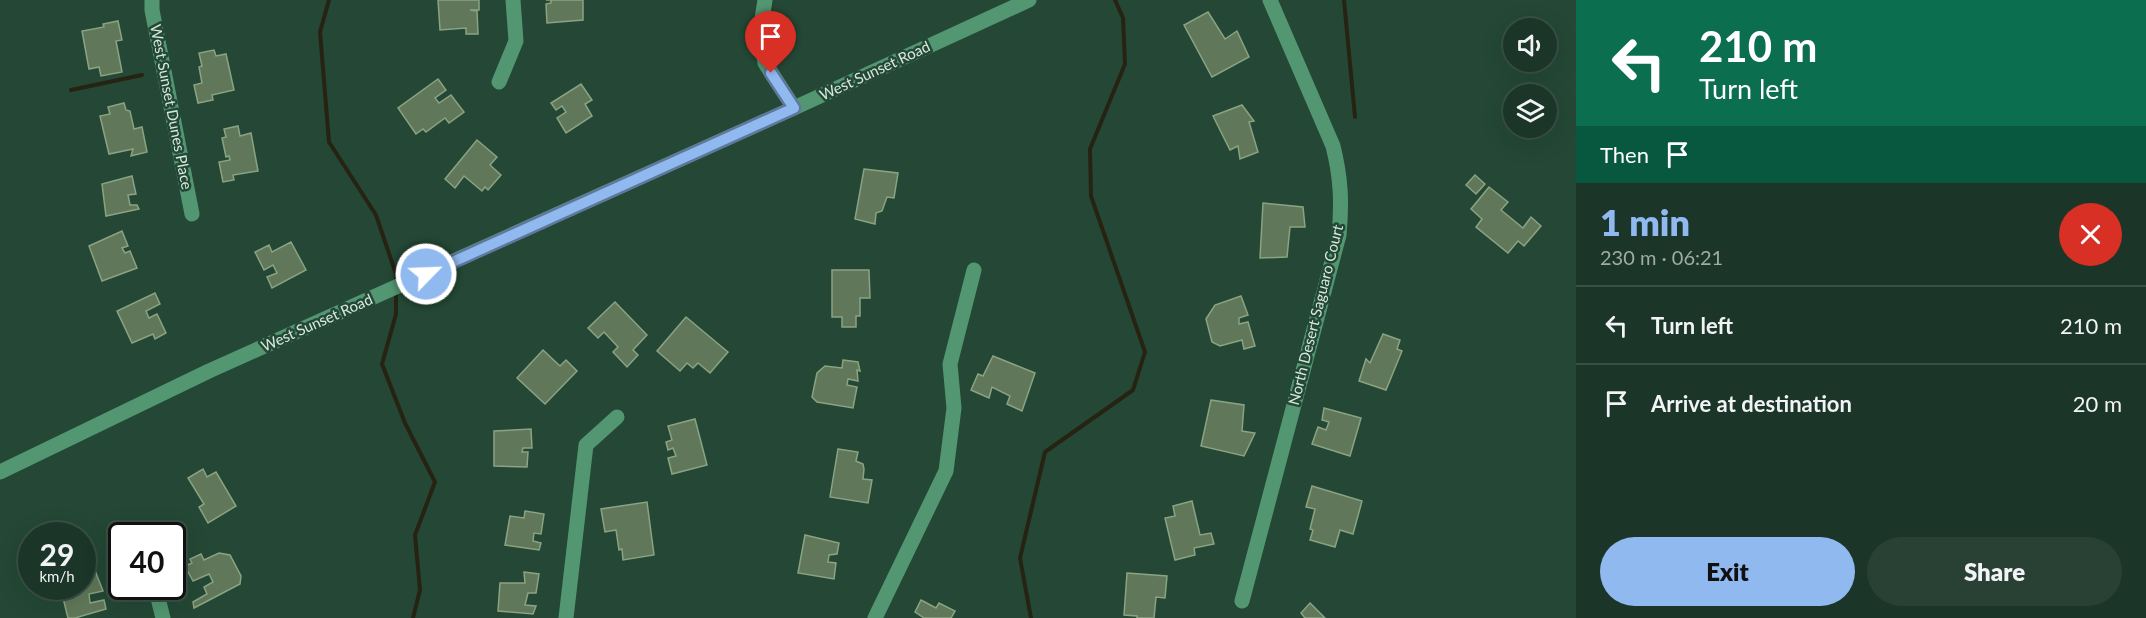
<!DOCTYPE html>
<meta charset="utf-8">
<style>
:root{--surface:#1b3628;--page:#284134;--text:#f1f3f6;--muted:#a0aba8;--line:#395045;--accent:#90b9f0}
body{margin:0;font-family:Lato,sans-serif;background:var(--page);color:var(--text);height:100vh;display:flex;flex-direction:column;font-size:22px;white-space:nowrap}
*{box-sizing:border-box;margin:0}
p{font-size:20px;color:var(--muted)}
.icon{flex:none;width:33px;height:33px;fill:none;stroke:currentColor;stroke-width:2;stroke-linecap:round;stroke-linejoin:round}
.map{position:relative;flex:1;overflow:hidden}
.sheet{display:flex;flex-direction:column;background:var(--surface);width:570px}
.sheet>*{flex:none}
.guide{background:#0b6e4f;color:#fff;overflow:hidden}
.controls{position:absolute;left:1503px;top:18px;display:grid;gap:12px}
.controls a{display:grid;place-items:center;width:54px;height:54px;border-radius:50%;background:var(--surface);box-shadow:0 6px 24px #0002,0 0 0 2px var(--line);font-size:30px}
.speed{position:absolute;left:18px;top:522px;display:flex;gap:12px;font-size:30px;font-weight:700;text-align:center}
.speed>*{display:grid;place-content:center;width:78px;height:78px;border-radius:50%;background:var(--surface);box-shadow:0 6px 24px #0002,0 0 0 2px var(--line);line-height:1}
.speed small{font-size:15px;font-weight:400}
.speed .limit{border:3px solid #111;border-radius:9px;background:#fff;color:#111}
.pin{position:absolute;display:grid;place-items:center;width:51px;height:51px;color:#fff;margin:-62px -26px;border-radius:50% 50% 50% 0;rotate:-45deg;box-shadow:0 0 6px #0007}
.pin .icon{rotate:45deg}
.me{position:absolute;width:66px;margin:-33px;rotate:66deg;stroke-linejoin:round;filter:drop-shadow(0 0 4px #0008)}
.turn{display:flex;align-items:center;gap:21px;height:126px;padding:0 24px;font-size:27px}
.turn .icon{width:78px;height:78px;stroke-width:2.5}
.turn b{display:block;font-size:42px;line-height:51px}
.then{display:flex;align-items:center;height:57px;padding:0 24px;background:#0003;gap:12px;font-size:22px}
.round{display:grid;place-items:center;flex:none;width:63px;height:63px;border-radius:32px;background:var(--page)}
.overview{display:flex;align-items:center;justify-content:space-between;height:102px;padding:0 24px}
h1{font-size:36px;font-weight:800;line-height:45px;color:var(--accent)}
.primary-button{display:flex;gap:12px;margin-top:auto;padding:12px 24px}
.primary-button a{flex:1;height:69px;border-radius:36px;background:var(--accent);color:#111;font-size:24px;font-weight:800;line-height:69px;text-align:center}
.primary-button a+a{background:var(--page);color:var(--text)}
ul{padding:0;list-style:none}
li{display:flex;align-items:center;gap:18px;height:78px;padding:0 24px;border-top:2px solid var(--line)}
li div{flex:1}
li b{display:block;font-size:22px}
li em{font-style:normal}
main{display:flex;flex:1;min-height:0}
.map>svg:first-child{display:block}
</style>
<main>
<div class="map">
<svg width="1576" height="618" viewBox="0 0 1576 618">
<rect width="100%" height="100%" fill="#244835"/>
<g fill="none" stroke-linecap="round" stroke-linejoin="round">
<g stroke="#262312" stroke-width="4">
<path d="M 329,0 L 320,32 L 329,142 L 376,215 L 396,274 L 396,282"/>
<path d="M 1344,0 L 1355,117"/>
<path d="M 71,90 L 142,75"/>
<path d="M 396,292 L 396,314 L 382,364 L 405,423 L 435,482 L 415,535 L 420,590 L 413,618"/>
<path d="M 1031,618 L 1020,558 L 1045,452 L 1133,390 L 1145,352 L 1091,196 L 1090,149 L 1125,64 L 1123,18 L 1115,0"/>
</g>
</g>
<g fill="#607859" stroke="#8aa382" stroke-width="1.5">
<path d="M 438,0 L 479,0 L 479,10 L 470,10 L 477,11 L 478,34 L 466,34 L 466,28 L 440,30 Z"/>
<path d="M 546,0 L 583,0 L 583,20 L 547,23 L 546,4 L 551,3 L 551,0 Z"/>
<path d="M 1208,12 L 1225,39 L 1237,31 L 1249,57 L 1212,77 L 1184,25 Z"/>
<path d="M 118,21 L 122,40 L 116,41 L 122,72 L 101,76 L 99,67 L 89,69 L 82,31 L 104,27 L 103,24 Z"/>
<path d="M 214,50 L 216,56 L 226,54 L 234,90 L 212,95 L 213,100 L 198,103 L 194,85 L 202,83 L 199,67 L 202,66 L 199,53 Z"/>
<path d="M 438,79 L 446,90 L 435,98 L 439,103 L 451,95 L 464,112 L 449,123 L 445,118 L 426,132 L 423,129 L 416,134 L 398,108 Z"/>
<path d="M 581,84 L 592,100 L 585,104 L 592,116 L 566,133 L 557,118 L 566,112 L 562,106 L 556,110 L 551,103 Z"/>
<path d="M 124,103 L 126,110 L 130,111 L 134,129 L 142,127 L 147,152 L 131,156 L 133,149 L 109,154 L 100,116 L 110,114 L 108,107 Z"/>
<path d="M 1242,105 L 1254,121 L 1249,122 L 1258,152 L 1240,159 L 1238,146 L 1230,150 L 1213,116 Z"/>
<path d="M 238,126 L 240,136 L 251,133 L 258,171 L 233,175 L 234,180 L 223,182 L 219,162 L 230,160 L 229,156 L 226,157 L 222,138 L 226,137 L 224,129 Z"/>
<path d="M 477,140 L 497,157 L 490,165 L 501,175 L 488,190 L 485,187 L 482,191 L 464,176 L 455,188 L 445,179 Z"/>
<path d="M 864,169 L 898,173 L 894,198 L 887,197 L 882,211 L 876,213 L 875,224 L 855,219 Z"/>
<path d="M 1475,175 L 1485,184 L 1476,194 L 1466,185 Z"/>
<path d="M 132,176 L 136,194 L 128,195 L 130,205 L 137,205 L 139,209 L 106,216 L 102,184 Z"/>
<path d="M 1489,187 L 1508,202 L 1501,210 L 1523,228 L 1531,217 L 1541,226 L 1524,246 L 1518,241 L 1508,253 L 1476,227 L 1482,219 L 1471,209 Z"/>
<path d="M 1263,203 L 1303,207 L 1305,227 L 1290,227 L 1287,257 L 1260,258 Z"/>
<path d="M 122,231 L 128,246 L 122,248 L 125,253 L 130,251 L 137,268 L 102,281 L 89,246 Z"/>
<path d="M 291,242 L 306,270 L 272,288 L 267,277 L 277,273 L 273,265 L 264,270 L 255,252 L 269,245 L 272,252 Z"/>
<path d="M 832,270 L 869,270 L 870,298 L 860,298 L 860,316 L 856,316 L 856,327 L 842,327 L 842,317 L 832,317 Z"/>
<path d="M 155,293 L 160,304 L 146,311 L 149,318 L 157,314 L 166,333 L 155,339 L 153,334 L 132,343 L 117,311 Z"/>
<path d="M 1241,296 L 1248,315 L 1239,318 L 1239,324 L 1248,322 L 1255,346 L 1244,349 L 1242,340 L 1220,346 L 1212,342 L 1206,319 L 1215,305 Z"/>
<path d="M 615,302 L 647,335 L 633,350 L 638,355 L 627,367 L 613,352 L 618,347 L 604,332 L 598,338 L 588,328 Z"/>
<path d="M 686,317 L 728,352 L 710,373 L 698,363 L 693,368 L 687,363 L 680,371 L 657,351 Z"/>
<path d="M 1383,334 L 1400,340 L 1397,349 L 1402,351 L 1386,390 L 1359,381 L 1366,359 L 1370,363 Z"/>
<path d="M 543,350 L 560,366 L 566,360 L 577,371 L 545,404 L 517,378 Z"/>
<path d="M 993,356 L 1035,373 L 1022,411 L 1007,404 L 1010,396 L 992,387 L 989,398 L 971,390 L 978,374 L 983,376 Z"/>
<path d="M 843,360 L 858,362 L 860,371 L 857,370 L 858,381 L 848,379 L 847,385 L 857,387 L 853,408 L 817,402 L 812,397 L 817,373 L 825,366 L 842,368 Z"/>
<path d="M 1211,400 L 1244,405 L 1242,431 L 1255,433 L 1244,456 L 1201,446 Z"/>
<path d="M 1324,408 L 1361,418 L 1350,456 L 1312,444 L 1318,427 L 1326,430 L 1329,422 L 1322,420 Z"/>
<path d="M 695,419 L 707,465 L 672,474 L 668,458 L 676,456 L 673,448 L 668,450 L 666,442 L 672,440 L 668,426 Z"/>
<path d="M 531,429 L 532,448 L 523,448 L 522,452 L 528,452 L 527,467 L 494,466 L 494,431 Z"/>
<path d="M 838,449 L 858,452 L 856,461 L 863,464 L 864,469 L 863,479 L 872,480 L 868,503 L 830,497 Z"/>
<path d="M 203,469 L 207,477 L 216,472 L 236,506 L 208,523 L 199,507 L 204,504 L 188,478 Z"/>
<path d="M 1312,486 L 1362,501 L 1353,534 L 1340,530 L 1335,547 L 1310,540 L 1313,530 L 1310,529 L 1315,509 L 1306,507 Z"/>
<path d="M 1192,501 L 1200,535 L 1211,533 L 1214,544 L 1194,548 L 1195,555 L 1175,560 L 1165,518 L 1175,516 L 1173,506 Z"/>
<path d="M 647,502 L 654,555 L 623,560 L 622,549 L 619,550 L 616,530 L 605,532 L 601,509 Z"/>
<path d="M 525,511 L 544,514 L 541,534 L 534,533 L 533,541 L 541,543 L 539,550 L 505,545 L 510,516 L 524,518 Z"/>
<path d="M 805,535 L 839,543 L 837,554 L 829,555 L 828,562 L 836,563 L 834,579 L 798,573 Z"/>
<path d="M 219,553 L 230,555 L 241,576 L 240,584 L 194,608 L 193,602 L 207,594 L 204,587 L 213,582 L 209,574 L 193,581 L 185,566 L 192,563 L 190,559 L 201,554 L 204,560 Z"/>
<path d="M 94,568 L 103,591 L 89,594 L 90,603 L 104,600 L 106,609 L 75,618 L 68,618 L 60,586 L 82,586 L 82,572 Z"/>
<path d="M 524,572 L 539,574 L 536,593 L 528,593 L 525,605 L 536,606 L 533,614 L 498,611 L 500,583 L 525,583 Z"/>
<path d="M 1127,573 L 1167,576 L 1165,598 L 1156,597 L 1154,618 L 1137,618 L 1137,616 L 1124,615 Z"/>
<path d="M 921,600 L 936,608 L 939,603 L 955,611 L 951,618 L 924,618 L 915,612 Z"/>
<path d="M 1310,603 L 1325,618 L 1305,618 L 1301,613 Z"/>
</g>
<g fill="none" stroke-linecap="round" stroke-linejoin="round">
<g stroke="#529771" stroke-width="15">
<path d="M 152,0 L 152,10 L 192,214"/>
<path d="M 765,0 L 760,32 L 765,63 L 794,108"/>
<path d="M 499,82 L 516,41 L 513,0"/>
<path d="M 0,472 L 209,371 L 794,108 L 1029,0"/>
<path d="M 155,586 L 163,618"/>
<path d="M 1242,601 L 1339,235 C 1342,203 1341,178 1333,146 L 1270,0"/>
<path d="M 566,618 L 586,445 L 617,417"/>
<path d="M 875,618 L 946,471 L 954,408 L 950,364 L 974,270"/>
</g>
</g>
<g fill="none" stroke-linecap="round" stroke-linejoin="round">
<g stroke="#5e789c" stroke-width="15">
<path id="route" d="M 426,274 L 794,108 L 771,73"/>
</g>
<use href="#route" stroke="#90b9f0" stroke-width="10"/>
</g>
<g text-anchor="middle" stroke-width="5" stroke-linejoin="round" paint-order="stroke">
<g font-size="15" fill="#d5e9dd" stroke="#244835">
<text transform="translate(875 71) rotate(-25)" y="5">West Sunset Road</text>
<text transform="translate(171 107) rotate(79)" y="5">West Sunset Dunes Place</text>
<text transform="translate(1316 315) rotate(-76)" y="5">North Desert Saguaro Court</text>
<text transform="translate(317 323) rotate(-24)" y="5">West Sunset Road</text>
</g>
</g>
</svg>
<div class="controls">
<a><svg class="icon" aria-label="sound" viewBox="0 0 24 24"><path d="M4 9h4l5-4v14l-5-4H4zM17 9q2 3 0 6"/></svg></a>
<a><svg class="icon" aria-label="layers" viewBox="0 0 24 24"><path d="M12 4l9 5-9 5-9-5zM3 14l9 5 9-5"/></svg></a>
</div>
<div class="speed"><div>29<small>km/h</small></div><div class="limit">40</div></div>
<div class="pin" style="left:771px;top:73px;background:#d93025"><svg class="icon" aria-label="arrive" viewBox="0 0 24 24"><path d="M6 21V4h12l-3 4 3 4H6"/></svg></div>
<svg class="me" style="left:426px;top:274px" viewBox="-20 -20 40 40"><circle r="17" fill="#90b9f0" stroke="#fff" stroke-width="3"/><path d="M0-11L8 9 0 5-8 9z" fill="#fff"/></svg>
</div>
<section class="sheet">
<div class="guide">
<div class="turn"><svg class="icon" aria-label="left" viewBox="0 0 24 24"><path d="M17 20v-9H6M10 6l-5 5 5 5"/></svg><div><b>210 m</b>Turn left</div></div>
<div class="then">Then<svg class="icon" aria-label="arrive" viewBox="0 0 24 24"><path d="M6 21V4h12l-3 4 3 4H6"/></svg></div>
</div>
<div class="overview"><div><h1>1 min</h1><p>230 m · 06:21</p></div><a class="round" style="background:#d93025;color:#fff"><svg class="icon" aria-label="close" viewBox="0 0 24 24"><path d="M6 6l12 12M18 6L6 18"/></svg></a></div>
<ul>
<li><svg class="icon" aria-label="left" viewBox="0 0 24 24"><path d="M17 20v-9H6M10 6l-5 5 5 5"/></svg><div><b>Turn left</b></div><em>210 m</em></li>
<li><svg class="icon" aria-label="arrive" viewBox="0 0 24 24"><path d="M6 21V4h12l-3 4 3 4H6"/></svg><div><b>Arrive at destination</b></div><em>20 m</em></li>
</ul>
<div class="primary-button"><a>Exit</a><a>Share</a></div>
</section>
</main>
